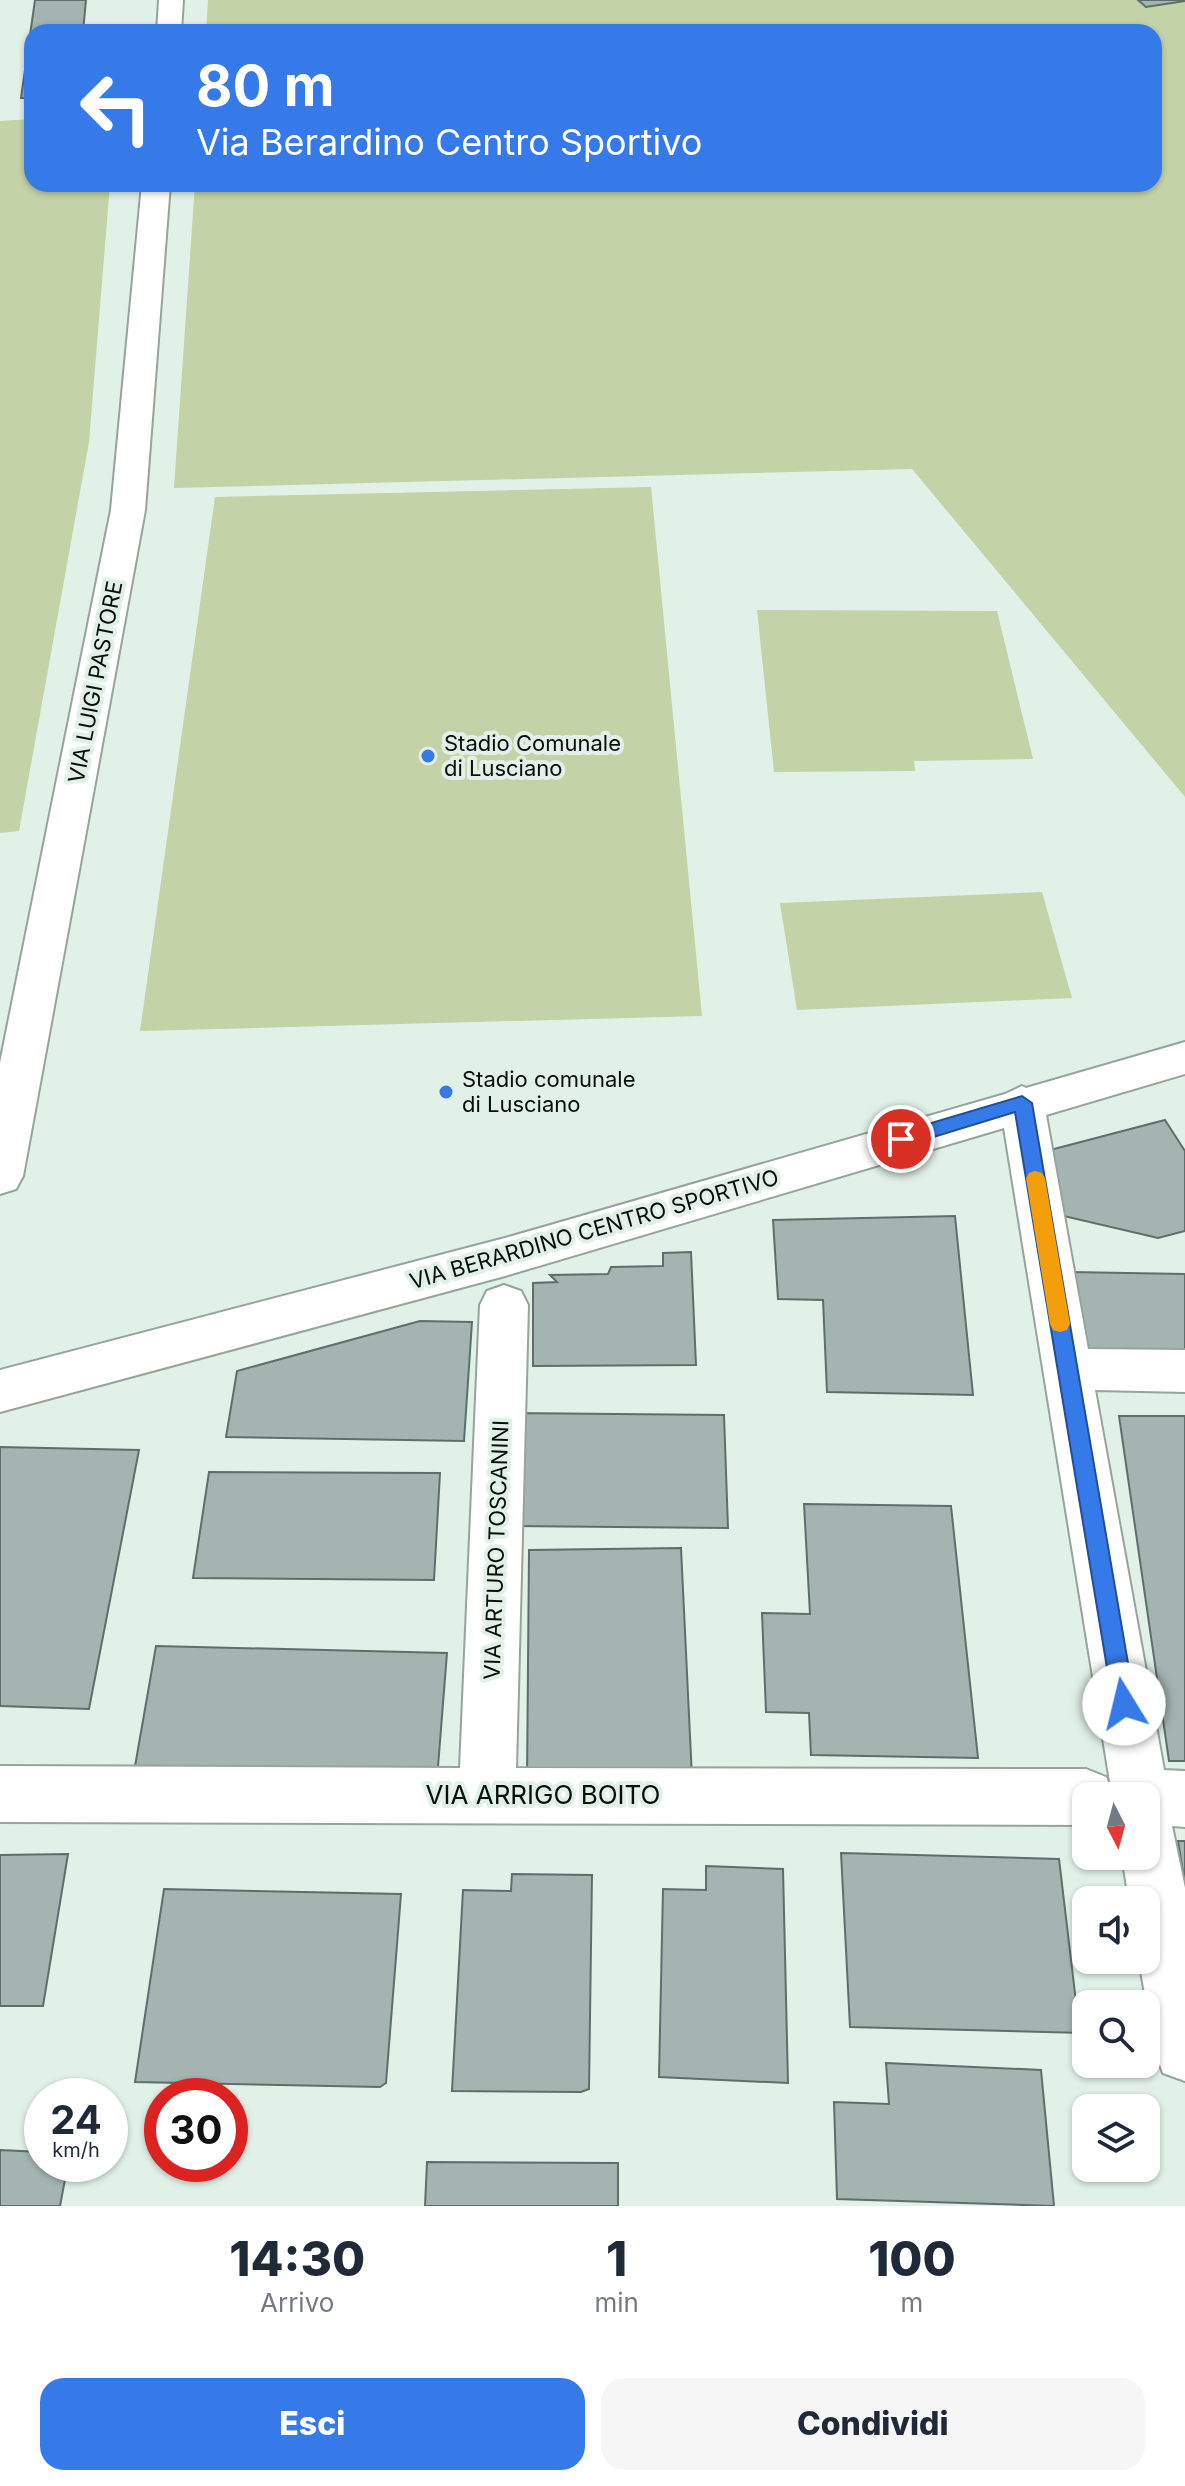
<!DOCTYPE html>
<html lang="it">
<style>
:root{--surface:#fff;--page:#f6f6f7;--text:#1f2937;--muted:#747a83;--accent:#357ae8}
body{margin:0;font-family:Inter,sans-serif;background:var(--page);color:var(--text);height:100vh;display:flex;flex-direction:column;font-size:30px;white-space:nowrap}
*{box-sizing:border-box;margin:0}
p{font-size:26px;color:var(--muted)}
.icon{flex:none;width:44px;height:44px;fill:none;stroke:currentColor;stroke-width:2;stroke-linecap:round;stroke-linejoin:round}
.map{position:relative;height:2206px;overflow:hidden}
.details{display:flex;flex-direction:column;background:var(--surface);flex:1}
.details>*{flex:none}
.banner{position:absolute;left:24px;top:24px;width:1138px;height:168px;border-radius:24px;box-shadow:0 2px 6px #0004;background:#357ae8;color:#fff;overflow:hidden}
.needle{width:52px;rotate:174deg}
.tools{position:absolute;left:1072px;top:1782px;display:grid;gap:16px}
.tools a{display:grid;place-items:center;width:88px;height:88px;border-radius:16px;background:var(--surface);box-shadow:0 2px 6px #0004;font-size:40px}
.speed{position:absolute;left:24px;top:2078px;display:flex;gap:16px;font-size:40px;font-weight:700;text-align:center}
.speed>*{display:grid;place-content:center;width:104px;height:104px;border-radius:50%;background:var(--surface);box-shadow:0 2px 6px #0004;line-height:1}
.speed small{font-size:20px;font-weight:400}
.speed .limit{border:12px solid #d22;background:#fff;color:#111}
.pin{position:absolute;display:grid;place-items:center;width:68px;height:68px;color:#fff;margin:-34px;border:4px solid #fff;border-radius:50%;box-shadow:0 2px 8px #0007}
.me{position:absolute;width:88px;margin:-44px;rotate:351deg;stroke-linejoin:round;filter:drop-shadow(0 0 6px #0008)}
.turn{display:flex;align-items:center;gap:28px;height:168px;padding:0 40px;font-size:36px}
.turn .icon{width:104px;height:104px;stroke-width:2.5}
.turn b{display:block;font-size:56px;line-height:68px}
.eta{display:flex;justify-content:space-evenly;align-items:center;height:136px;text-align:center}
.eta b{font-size:48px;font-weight:800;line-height:56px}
.cta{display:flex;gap:16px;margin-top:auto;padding:16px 40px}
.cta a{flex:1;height:92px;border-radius:24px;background:var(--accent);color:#fff;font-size:32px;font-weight:800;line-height:92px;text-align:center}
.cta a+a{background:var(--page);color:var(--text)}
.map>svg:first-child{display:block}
</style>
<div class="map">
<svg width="1185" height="2206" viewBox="0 0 1185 2206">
<rect width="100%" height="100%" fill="#e1f1e8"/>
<g fill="#c3d2a7">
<path d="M 208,0 L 1185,0 L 1185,797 L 912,469 L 174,488 L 195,184 L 1154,184 L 1154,32 L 206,32 Z"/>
<path d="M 32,119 L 32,184 L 110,184 L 89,442 L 19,831 L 0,833 L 0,121 Z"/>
<path d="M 651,487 L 702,1016 L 140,1031 L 215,497 Z"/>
<path d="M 757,610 L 997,611 L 1033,759 L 914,761 L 915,771 L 774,772 Z"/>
<path d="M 1042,892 L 1072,998 L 797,1010 L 780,903 Z"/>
</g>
<g fill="#a4b5b1" stroke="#5e6e6b" stroke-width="2">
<path d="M 35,0 L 86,0 L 83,32 L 32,32 L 32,98 L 21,98 Z"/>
<path d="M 1138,0 L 1185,0 L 1185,1 L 1146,7 Z"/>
<path d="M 1165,1120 L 1185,1151 L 1185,1231 L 1158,1238 L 1055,1214 L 1050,1150 Z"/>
<path d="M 955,1216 L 973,1395 L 827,1392 L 823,1300 L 778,1299 L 773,1220 Z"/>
<path d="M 691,1252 L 696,1365 L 533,1366 L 533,1283 L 557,1282 L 550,1275 L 608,1274 L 611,1267 L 663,1266 L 663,1253 Z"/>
<path d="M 1070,1272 L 1185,1274 L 1185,1356 L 1083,1355 Z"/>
<path d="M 420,1321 L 472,1322 L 464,1441 L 226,1437 L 237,1371 Z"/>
<path d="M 509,1413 L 724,1415 L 728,1528 L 504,1526 Z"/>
<path d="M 1119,1416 L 1185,1416 L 1185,1761 L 1169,1761 Z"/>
<path d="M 0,1447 L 139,1450 L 89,1709 L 0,1706 Z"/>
<path d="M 209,1472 L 440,1473 L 434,1580 L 193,1578 Z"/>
<path d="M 804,1504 L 951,1506 L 978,1758 L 811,1755 L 809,1713 L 766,1712 L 762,1613 L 810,1614 Z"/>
<path d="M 681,1548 L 692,1778 L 527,1780 L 529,1550 Z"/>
<path d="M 156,1646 L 447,1653 L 437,1779 L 134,1772 Z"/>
<path d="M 1178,1841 L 1185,1841 L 1185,1884 Z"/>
<path d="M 841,1853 L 1059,1859 L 1079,2027 L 1083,2033 L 850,2027 Z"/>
<path d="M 68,1854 L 43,2006 L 0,2006 L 0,1855 Z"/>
<path d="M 706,1866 L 783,1869 L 788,2083 L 659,2077 L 663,1889 L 706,1890 Z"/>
<path d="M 512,1874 L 592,1875 L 589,2089 L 581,2092 L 452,2091 L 463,1890 L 511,1891 Z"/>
<path d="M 164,1889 L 401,1894 L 386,2083 L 380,2087 L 135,2082 Z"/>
<path d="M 886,2063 L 1041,2070 L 1054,2206 L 837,2199 L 834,2102 L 889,2104 Z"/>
<path d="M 0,2150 L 42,2152 L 42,2164 L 68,2164 L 60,2206 L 0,2206 Z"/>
<path d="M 427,2162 L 618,2163 L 618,2206 L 425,2206 Z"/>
</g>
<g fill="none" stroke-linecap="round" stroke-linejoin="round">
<g stroke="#96a49c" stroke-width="4">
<path id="minor" d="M 1185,1042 L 1185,1074 L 1046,1115 L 1088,1349 L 1185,1350 L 1185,1392 L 1095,1390 L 1164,1770 L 1185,1771 L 1185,1827 L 1172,1826 L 1185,1888 L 1185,2081 L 1163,2073 L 1155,2051 L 1139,1960 L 1146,1960 L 1146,1900 L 1129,1900 L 1122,1856 L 1146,1856 L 1146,1796 L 1086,1796 L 1086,1825 L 0,1822 L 0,1766 L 460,1768 L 480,1305 L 487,1291 L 504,1285 L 521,1291 L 528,1305 L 516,1768 L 1086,1769 L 1106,1777 L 1111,1788 L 1004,1128 L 505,1276 L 0,1412 L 0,1370 L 505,1238 L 1005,1094 L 1022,1086 L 1026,1088 Z"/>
</g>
<g stroke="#96a49c" stroke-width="4">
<g id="tertiary">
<path d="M 159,0 L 183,0 L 181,32 L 157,32 Z"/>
<path d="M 142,184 L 170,184 L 145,510 L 23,1176 L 16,1189 L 0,1194 L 0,1063 L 111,510 Z"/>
</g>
</g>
<use href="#minor" fill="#fff" fill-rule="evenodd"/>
<use href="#tertiary" fill="#fff" fill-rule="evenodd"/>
</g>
<path fill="#357ae8" stroke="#224f97" stroke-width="2" d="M 1022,1096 L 1032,1103 L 1135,1704 L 1132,1712 L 1124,1715 L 1116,1712 L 1113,1704 L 1015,1112 L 901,1147 L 891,1139 L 894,1134 Z"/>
<path fill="#f59e0b" d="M 1035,1171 L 1042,1173 L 1045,1178 L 1070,1324 L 1067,1330 L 1060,1332 L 1053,1330 L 1050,1324 L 1026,1178 L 1029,1173 Z"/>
<g fill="#357ae8" stroke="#e1f1e8" stroke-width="3">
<circle cx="428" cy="756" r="8"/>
<circle cx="446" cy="1092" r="8"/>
</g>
<g text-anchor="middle" stroke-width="8" stroke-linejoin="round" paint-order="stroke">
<g font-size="22" fill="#090e0b" stroke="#e1f1e8">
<text transform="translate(95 682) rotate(-79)" y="8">VIA LUIGI PASTORE</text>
<text transform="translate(594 1229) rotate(-16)" y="8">VIA BERARDINO CENTRO SPORTIVO</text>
<text transform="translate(496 1550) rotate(-88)" y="8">VIA ARTURO TOSCANINI</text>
</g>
<g font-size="22" fill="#090e0b" stroke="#e1f1e8" text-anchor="start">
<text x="444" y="751">Stadio Comunale<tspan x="444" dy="25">di Lusciano</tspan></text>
<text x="462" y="1087">Stadio comunale<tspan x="462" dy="25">di Lusciano</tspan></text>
</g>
<g font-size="26" fill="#090e0b" stroke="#e1f1e8">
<text x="543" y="1804">VIA ARRIGO BOITO</text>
</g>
</g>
</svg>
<div class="tools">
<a><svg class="needle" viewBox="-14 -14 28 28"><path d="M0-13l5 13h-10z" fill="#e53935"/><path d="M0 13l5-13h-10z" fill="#747a83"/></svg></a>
<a><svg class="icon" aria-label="sound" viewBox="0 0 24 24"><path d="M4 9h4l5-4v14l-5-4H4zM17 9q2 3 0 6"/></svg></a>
<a><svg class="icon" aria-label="search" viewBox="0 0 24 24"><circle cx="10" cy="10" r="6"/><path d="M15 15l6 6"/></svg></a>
<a><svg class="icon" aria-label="layers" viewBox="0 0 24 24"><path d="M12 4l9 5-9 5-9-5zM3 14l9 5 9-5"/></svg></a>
</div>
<div class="speed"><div>24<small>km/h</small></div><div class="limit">30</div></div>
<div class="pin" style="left:901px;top:1139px;background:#d93025"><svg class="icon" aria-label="arrive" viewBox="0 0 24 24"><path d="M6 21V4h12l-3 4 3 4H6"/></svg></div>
<svg class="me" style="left:1124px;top:1704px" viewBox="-20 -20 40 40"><circle r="19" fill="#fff"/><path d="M0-13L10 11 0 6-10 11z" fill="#357ae8"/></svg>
<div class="banner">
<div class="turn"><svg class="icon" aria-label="left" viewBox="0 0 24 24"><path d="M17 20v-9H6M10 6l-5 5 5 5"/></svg><div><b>80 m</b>Via Berardino Centro Sportivo</div></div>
</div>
</div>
<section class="details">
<div class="eta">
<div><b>14:30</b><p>Arrivo</p></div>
<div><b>1</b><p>min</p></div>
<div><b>100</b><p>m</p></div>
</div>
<div class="cta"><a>Esci</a><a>Condividi</a></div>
</section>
